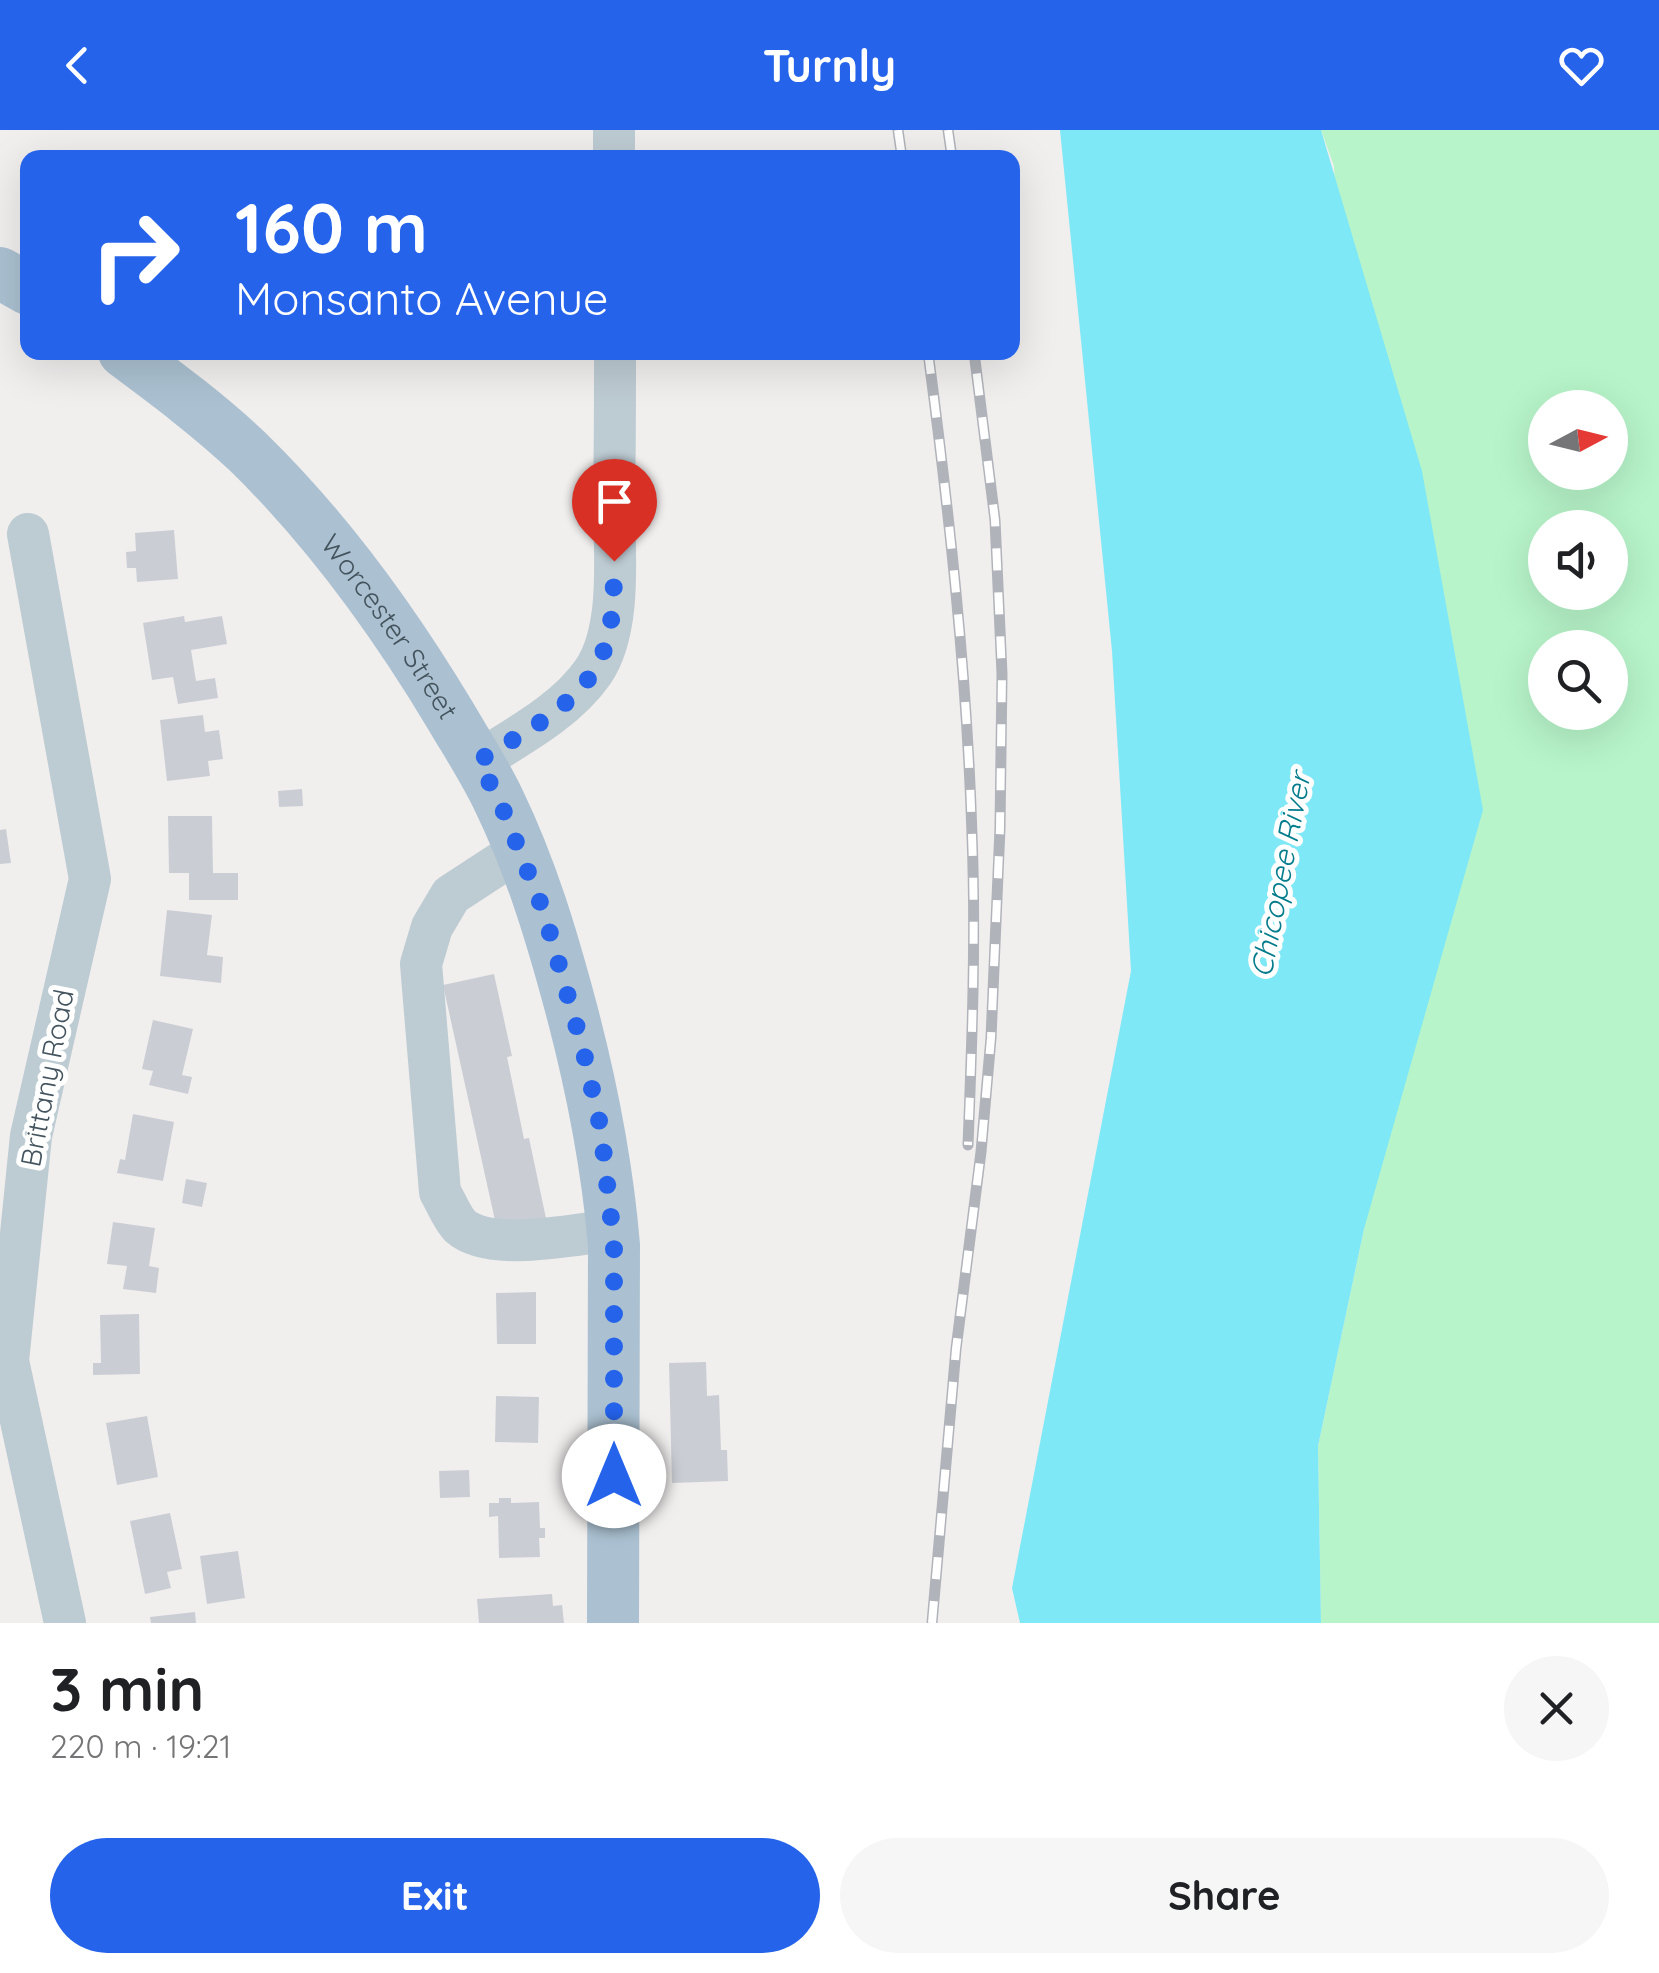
<!DOCTYPE html>
<meta charset="utf-8">
<style>
:root{--surface:#fff;--page:#f6f6f6;--text:#202124;--muted:#757577;--accent:#2563eb}
body{margin:0;font-family:Quicksand,sans-serif;background:var(--page);color:var(--text);height:100vh;display:flex;flex-direction:column;font-size:38px;white-space:nowrap}
*{box-sizing:border-box;margin:0}
p{font-size:32px;color:var(--muted)}
.icon{flex:none;width:55px;height:55px;fill:none;stroke:currentColor;stroke-width:2;stroke-linecap:round;stroke-linejoin:round}
.map{position:relative;height:1493px;overflow:hidden}
.sheet{display:flex;flex-direction:column;background:var(--surface);flex:1}
.sheet>*{flex:none}
.guide{position:absolute;left:20px;top:20px;width:1000px;height:210px;border-radius:20px;box-shadow:0 10px 40px #0002;background:#2563eb;color:#fff;overflow:hidden}
.needle{width:65px;rotate:83deg}
.fabs{position:absolute;left:1528px;top:260px;display:grid;gap:20px}
.fabs a{display:grid;place-items:center;width:100px;height:100px;border-radius:50%;background:var(--surface);box-shadow:0 10px 40px #0002;font-size:50px}
.pin{position:absolute;display:grid;place-items:center;width:85px;height:85px;color:#fff;margin:-102px -42px;border-radius:50% 50% 50% 0;rotate:-45deg;box-shadow:0 0 10px #0007}
.pin .icon{rotate:45deg}
.me{position:absolute;width:110px;margin:-55px;rotate:0deg;stroke-linejoin:round;filter:drop-shadow(0 0 8px #0008)}
.turn{display:flex;align-items:center;gap:35px;height:210px;padding:0 50px;font-size:45px}
.turn .icon{width:130px;height:130px;stroke-width:2.5}
.turn b{display:block;font-size:70px;line-height:85px}
.round{display:grid;place-items:center;flex:none;width:105px;height:105px;border-radius:52px;background:var(--page)}
.summary{display:flex;align-items:center;justify-content:space-between;height:170px;padding:0 50px}
h1{font-size:60px;font-weight:800;line-height:75px}
.action{display:flex;gap:20px;margin-top:auto;padding:20px 50px}
.action a{flex:1;height:115px;border-radius:60px;background:var(--accent);color:#fff;font-size:40px;font-weight:800;line-height:115px;text-align:center}
.action a+a{background:var(--page);color:var(--text)}
header{display:flex;justify-content:space-between;align-items:center;height:130px;padding:0 50px;background:var(--accent);color:#fff;font-size:45px;font-weight:800}
.map>svg:first-child{display:block}
</style>
<header><svg class="icon" aria-label="back" viewBox="0 0 24 24"><path d="M15 5l-7 7 7 7"/></svg>Turnly<svg class="icon" aria-label="heart" viewBox="0 0 24 24"><path d="M12 20l-8-8c-3-5 5-10 8-4 3-6 11-1 8 4z"/></svg></header>
<div class="map">
<svg width="1659" height="1493" viewBox="0 0 1659 1493">
<rect width="100%" height="100%" fill="#f1eeee"/>
<path fill="#b7f4c9" fill-rule="evenodd" d="M 1321,0 L 1659,0 L 1659,1493 L 1321,1493 L 1318,1316 L 1364,1099 L 1334,36 ZM 1545,278 L 1610,278 L 1610,342 L 1545,342 ZM 1545,398 L 1610,398 L 1610,462 L 1545,462 ZM 1545,518 L 1610,518 L 1610,582 L 1545,582 Z"/>
<path fill="#7fe8f6" d="M 1060,0 L 1321,0 L 1422,341 L 1483,680 L 1364,1099 L 1318,1316 L 1321,1493 L 1020,1493 L 1012,1458 L 1131,841 L 1112,521 Z"/>
<g fill="#caced4">
<path d="M 174,400 L 178,449 L 137,452 L 136,438 L 127,438 L 126,422 L 136,421 L 135,403 Z"/>
<path d="M 184,486 L 185,492 L 222,486 L 227,514 L 191,520 L 196,551 L 215,548 L 218,568 L 178,574 L 173,547 L 152,550 L 143,493 Z"/>
<path d="M 203,585 L 205,602 L 219,600 L 223,629 L 208,631 L 210,646 L 167,651 L 160,590 Z"/>
<path d="M 302,659 L 303,676 L 279,677 L 278,661 Z"/>
<path d="M 168,686 L 212,686 L 213,743 L 238,743 L 238,770 L 189,770 L 189,743 L 169,743 Z"/>
<path d="M 6,699 L 11,733 L 0,734 L 0,700 Z"/>
<path d="M 167,780 L 212,785 L 207,825 L 223,827 L 221,853 L 160,846 Z"/>
<path d="M 494,844 L 512,926 L 507,927 L 524,1009 L 529,1008 L 547,1093 L 498,1104 L 443,855 Z"/>
<path d="M 153,890 L 193,899 L 182,945 L 192,947 L 188,964 L 149,955 L 153,941 L 142,939 Z"/>
<path d="M 133,984 L 174,992 L 163,1051 L 117,1043 L 120,1029 L 125,1030 Z"/>
<path d="M 186,1049 L 207,1053 L 202,1077 L 182,1073 Z"/>
<path d="M 113,1092 L 155,1098 L 149,1136 L 159,1138 L 156,1163 L 123,1159 L 127,1136 L 107,1134 Z"/>
<path d="M 536,1162 L 536,1214 L 497,1214 L 496,1163 Z"/>
<path d="M 139,1184 L 140,1244 L 93,1245 L 93,1233 L 101,1233 L 100,1185 Z"/>
<path d="M 706,1232 L 707,1266 L 719,1265 L 721,1320 L 727,1320 L 728,1351 L 672,1353 L 669,1233 Z"/>
<path d="M 496,1266 L 539,1267 L 538,1313 L 495,1312 Z"/>
<path d="M 147,1286 L 158,1347 L 117,1355 L 106,1293 Z"/>
<path d="M 469,1340 L 470,1367 L 440,1368 L 439,1341 Z"/>
<path d="M 499,1368 L 511,1368 L 511,1373 L 539,1372 L 540,1398 L 545,1398 L 545,1408 L 539,1408 L 540,1427 L 499,1428 L 498,1386 L 489,1387 L 489,1373 L 499,1373 Z"/>
<path d="M 170,1383 L 182,1439 L 167,1442 L 171,1458 L 145,1464 L 130,1391 Z"/>
<path d="M 238,1421 L 245,1468 L 207,1474 L 200,1426 Z"/>
<path d="M 552,1464 L 553,1476 L 562,1475 L 564,1493 L 479,1493 L 477,1469 Z"/>
<path d="M 195,1482 L 196,1493 L 151,1493 L 150,1487 Z"/>
</g>
<g fill="none" stroke-linecap="round" stroke-linejoin="round">
<g stroke="#bdcbd2" stroke-width="42">
<path d="M 614,0 L 614,28"/>
<path d="M 28,404 L 90,749 L 31,1006 L 8,1231 L 65,1493"/>
<path d="M 479,631 C 518,606 566,581 593,542 C 623,499 614,419 614,369 C 615,320 615,271 615,222"/>
<path d="M 520,720 L 451,765 L 432,797 L 421,834 L 440,1062 C 446,1072 452,1088 460,1096 C 490,1123 575,1104 613,1100"/>
</g>
<g stroke="#abc1d1" stroke-width="52">
<path d="M 0,143 L 28,159"/>
<path id="s1" d="M 124,222 C 167,254 210,286 248,322 C 328,400 393,490 450,585 C 467,614 485,641 499,671 C 531,737 552,807 571,878 C 592,957 607,1033 614,1115 L 613,1493"/>
</g>
<g stroke="#b0b4ba" stroke-width="11">
<g id="rail">
<path d="M 898,0 L 902,28"/>
<path d="M 948,0 L 952,28"/>
<path d="M 928,222 C 949,382 967,544 972,705 C 976,808 972,912 968,1015"/>
<path d="M 932,1493 L 956,1219 L 981,1022 L 991,908 L 1000,698 L 1002,544 L 995,390 L 974,222"/>
</g>
</g>
<use href="#rail" stroke="#fff" stroke-width="8" stroke-dasharray="22" stroke-linecap="butt"/>
</g>
<g fill="none" stroke-linecap="round" stroke-linejoin="round">
<path stroke="#2563eb" stroke-width="18" stroke-dasharray="0 32.4" d="M 614,1346 L 614,1115 L 601,999 L 583,919 L 544,782 L 500,672 L 478,631 C 518,606 570,580 595,539 C 614,508 614,466 614,431"/>
</g>
<g text-anchor="middle" stroke-width="10" stroke-linejoin="round" paint-order="stroke">
<g font-size="28" fill="#44545e" stroke="#fff">
<text dy="10" stroke="none"><textPath href="#s1" startOffset="385">Worcester Street</textPath></text>
<text transform="translate(47 948) rotate(-79)" y="10">Brittany Road</text>
</g>
<g font-size="30" font-style="italic" fill="#047c8c" stroke="#fff">
<text transform="translate(1281 745) rotate(-79)" y="10">Chicopee River</text>
</g>
</g>
</svg>
<div class="fabs">
<a><svg class="needle" viewBox="-14 -14 28 28"><path d="M0-13l5 13h-10z" fill="#e53935"/><path d="M0 13l5-13h-10z" fill="#757577"/></svg></a>
<a><svg class="icon" aria-label="sound" viewBox="0 0 24 24"><path d="M4 9h4l5-4v14l-5-4H4zM17 9q2 3 0 6"/></svg></a>
<a><svg class="icon" aria-label="search" viewBox="0 0 24 24"><circle cx="10" cy="10" r="6"/><path d="M15 15l6 6"/></svg></a>
</div>
<div class="pin" style="left:614px;top:431px;background:#d93025"><svg class="icon" aria-label="arrive" viewBox="0 0 24 24"><path d="M6 21V4h12l-3 4 3 4H6"/></svg></div>
<svg class="me" style="left:614px;top:1346px" viewBox="-20 -20 40 40"><circle r="19" fill="#fff"/><path d="M0-13L10 11 0 6-10 11z" fill="#2563eb"/></svg>
<div class="guide">
<div class="turn"><svg class="icon" aria-label="right" viewBox="0 0 24 24"><path d="M7 20v-9h11M14 6l5 5-5 5"/></svg><div><b>160 m</b>Monsanto Avenue</div></div>
</div>
</div>
<section class="sheet">
<div class="summary"><div><h1>3 min</h1><p>220 m · 19:21</p></div><a class="round"><svg class="icon" aria-label="close" viewBox="0 0 24 24"><path d="M6 6l12 12M18 6L6 18"/></svg></a></div>
<div class="action"><a>Exit</a><a>Share</a></div>
</section>
